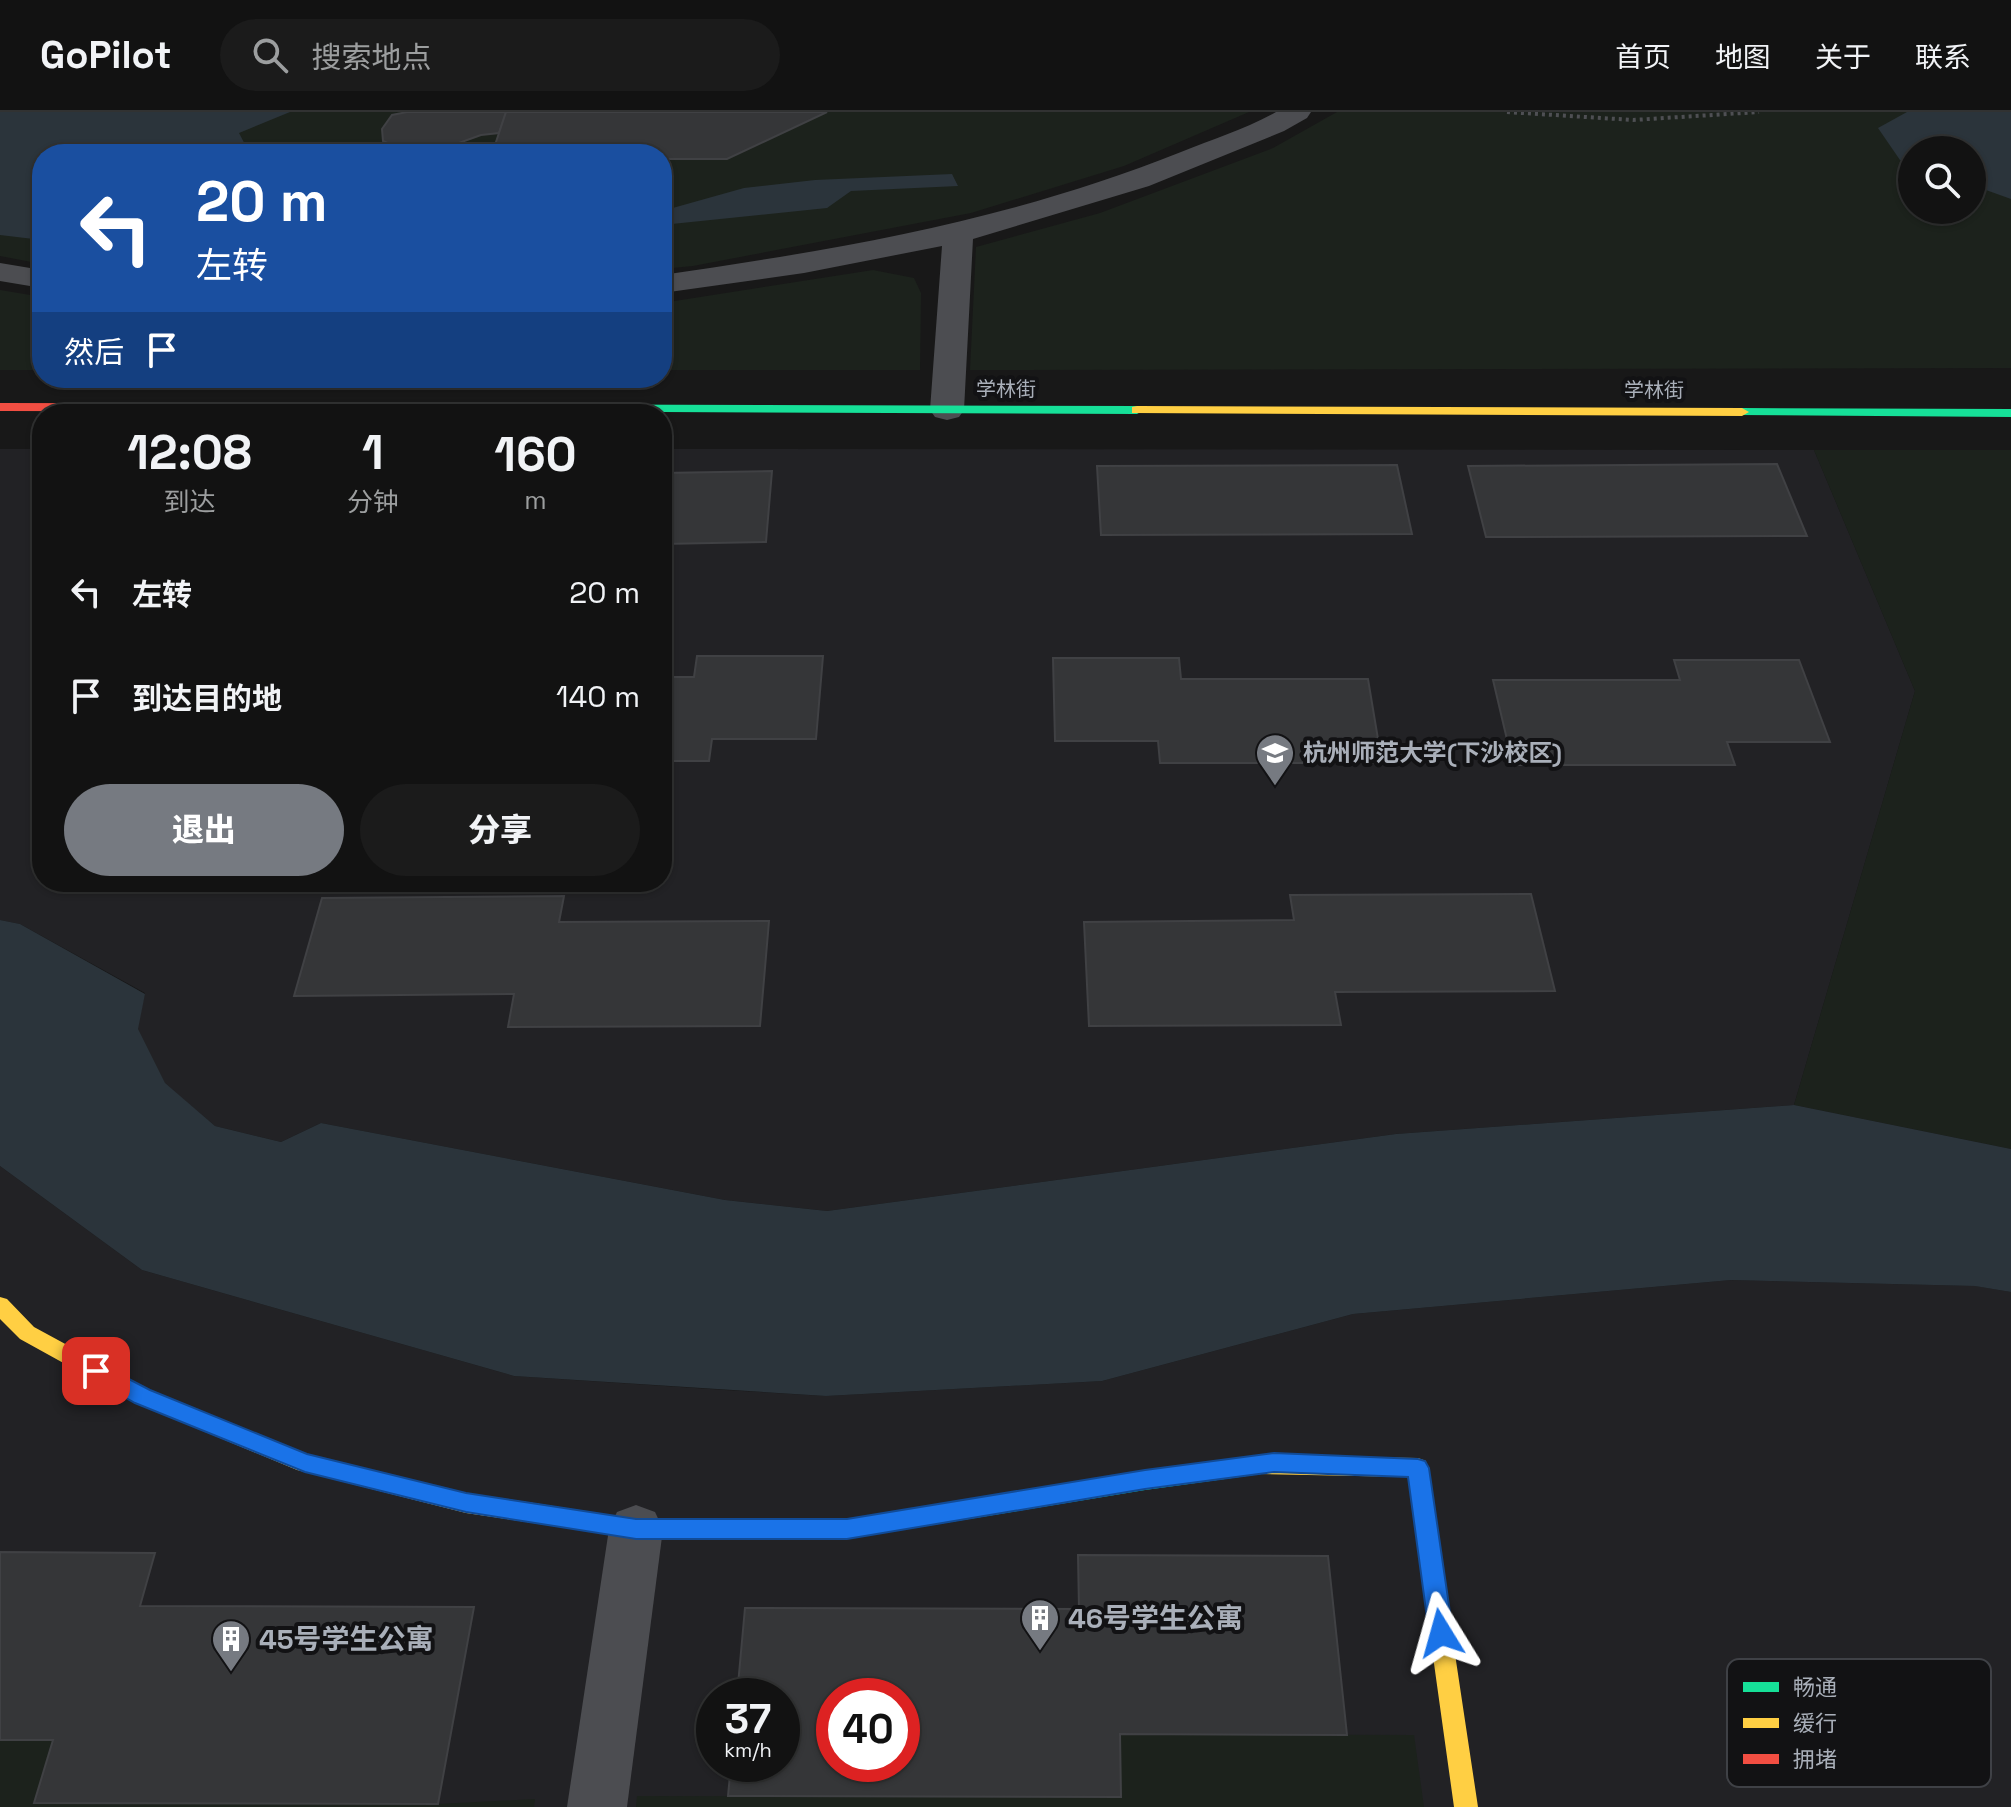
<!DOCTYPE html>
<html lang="zh">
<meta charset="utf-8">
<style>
:root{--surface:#121212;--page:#1b1b1b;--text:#f1f3f6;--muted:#9c9e9f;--line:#313232;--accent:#767a81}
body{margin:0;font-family:"Space Grotesk","Noto Sans SC",sans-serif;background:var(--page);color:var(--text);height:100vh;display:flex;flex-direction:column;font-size:30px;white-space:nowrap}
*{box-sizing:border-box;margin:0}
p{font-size:26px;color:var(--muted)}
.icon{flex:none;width:44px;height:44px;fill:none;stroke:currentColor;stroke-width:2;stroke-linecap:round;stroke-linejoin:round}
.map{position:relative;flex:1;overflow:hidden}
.side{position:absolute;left:32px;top:292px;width:640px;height:488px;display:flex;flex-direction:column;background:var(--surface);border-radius:32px;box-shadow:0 2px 6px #0004,0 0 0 2px var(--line)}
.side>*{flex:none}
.guide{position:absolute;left:32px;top:32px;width:640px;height:244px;border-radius:32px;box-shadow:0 2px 6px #0004,0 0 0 2px var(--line);background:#1a4fa0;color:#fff;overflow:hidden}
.tools{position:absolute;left:1898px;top:24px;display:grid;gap:16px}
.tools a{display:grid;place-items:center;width:88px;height:88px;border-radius:50%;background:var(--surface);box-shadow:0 2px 6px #0004,0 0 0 2px var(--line);font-size:40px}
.speed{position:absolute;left:696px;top:1566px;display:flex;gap:16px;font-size:40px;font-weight:700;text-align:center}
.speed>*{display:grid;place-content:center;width:104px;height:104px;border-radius:50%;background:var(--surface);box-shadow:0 2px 6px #0004,0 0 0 2px var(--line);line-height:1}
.speed small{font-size:20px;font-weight:400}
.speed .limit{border:12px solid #d22;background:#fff;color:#111}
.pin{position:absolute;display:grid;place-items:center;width:68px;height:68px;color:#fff;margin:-34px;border-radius:16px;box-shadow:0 4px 12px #0006}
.me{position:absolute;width:88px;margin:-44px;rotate:352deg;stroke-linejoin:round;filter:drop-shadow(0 0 6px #0008)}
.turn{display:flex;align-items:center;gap:28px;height:168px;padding:0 32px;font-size:36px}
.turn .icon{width:104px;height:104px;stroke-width:2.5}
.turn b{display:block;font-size:56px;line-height:68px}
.then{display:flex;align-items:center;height:76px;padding:0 32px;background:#0003;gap:16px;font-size:30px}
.eta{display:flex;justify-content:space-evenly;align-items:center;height:136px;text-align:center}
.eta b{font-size:48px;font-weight:800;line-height:56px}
.cta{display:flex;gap:16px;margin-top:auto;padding:16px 32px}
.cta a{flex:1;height:92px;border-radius:48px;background:var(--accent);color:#fff;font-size:32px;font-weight:800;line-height:92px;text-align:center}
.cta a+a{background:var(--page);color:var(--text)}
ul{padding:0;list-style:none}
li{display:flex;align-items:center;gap:24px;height:104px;padding:0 32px}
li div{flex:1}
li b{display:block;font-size:30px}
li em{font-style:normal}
header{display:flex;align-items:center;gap:48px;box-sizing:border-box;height:112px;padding:0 40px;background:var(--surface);border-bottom:2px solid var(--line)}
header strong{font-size:38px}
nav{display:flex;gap:44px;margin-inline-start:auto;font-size:28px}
.search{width:560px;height:72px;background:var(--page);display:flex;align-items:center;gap:20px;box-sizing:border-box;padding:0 28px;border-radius:44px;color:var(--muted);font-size:30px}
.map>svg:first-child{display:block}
</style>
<header>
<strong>GoPilot</strong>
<div class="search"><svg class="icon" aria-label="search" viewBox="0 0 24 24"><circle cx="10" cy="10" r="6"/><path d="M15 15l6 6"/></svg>搜索地点</div>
<nav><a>首页</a><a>地图</a><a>关于</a><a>联系</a></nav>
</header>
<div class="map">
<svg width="2011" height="1695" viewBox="0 0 2011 1695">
<rect width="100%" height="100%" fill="#181818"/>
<g fill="#222225" fill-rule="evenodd">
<path d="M 0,337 L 42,337 L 42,770 L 662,770 L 662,337 L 1814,338 L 1915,579 L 1794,993 L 1396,1022 L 827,1099 L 725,1088 L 321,1011 L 281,1030 L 215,1014 L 165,972 L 137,917 L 145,881 L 20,812 L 0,808 Z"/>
<path d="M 0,1054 L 142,1158 L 514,1264 L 725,1278 L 826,1284 L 1102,1269 L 1353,1202 L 1731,1168 L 1976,1174 L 2011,1180 L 2011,1695 L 0,1695 ZM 714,1584 L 782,1584 L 782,1652 L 714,1652 ZM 834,1584 L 902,1584 L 902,1652 L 834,1652 Z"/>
</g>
<g fill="#1c221c" fill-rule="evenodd">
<path d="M 0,0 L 407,0 L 395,3 L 499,21 L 727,47 L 827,0 L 1249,0 L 1124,54 L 971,101 L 693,154 L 662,157 L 662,42 L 42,42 L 42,152 L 0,144 Z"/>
<path d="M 1337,0 L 2011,0 L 2011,256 L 970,258 L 976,135 L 1100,101 L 1273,36 ZM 1912,38 L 1972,38 L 1972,98 L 1912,98 Z"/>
<path d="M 873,158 L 914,166 L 921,181 L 920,258 L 662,258 L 662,191 Z"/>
<path d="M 0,178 L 42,185 L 42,258 L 0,258 Z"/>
<path d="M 1814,338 L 2011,338 L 2011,1037 L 1794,993 L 1915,579 Z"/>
<path d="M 1120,1622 L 1414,1623 L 1424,1695 L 636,1695 L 637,1684 L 1120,1685 Z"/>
<path d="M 0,1628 L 53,1628 L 35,1691 L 438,1692 L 535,1687 L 534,1695 L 0,1695 Z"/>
</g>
<g fill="#2b343b">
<path d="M 0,0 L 290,0 L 239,21 L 250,42 L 42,42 L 42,128 L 0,123 Z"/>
<path d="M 1907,0 L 2011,0 L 2011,87 L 1972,73 L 1972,38 L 1912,38 L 1912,52 L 1900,48 L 1878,16 Z"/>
<path d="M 952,62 L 958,74 L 851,79 L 827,96 L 662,113 L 662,99 L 744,76 L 815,68 Z"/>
<path d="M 0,808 L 20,812 L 145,882 L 138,917 L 165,971 L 215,1014 L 281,1030 L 321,1011 L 725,1088 L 827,1099 L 1396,1022 L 1794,993 L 2011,1037 L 2011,1180 L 1975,1174 L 1731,1168 L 1353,1202 L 1102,1269 L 826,1284 L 514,1264 L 142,1158 L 0,1054 Z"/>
</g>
<g fill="#353638" stroke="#404144" stroke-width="2" fill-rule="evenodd">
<path d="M 407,0 L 506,0 L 499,21 L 481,23 L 431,41 L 411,41 L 383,29 L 382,17 L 392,3 Z"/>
<path d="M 506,0 L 827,0 L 727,47 L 662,47 L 662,42 L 492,42 Z"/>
<path d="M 1777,352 L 1807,424 L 1486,425 L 1468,354 Z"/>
<path d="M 1397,353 L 1412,422 L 1101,423 L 1097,354 Z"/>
<path d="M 772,359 L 766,430 L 662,432 L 662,361 Z"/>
<path d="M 697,544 L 823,544 L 816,627 L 712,627 L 709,649 L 662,649 L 662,565 L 694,565 Z"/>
<path d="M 1053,546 L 1179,546 L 1181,567 L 1368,567 L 1382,651 L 1160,651 L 1158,629 L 1055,629 Z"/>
<path d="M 1674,548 L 1799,548 L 1830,630 L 1727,630 L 1735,653 L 1513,653 L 1493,568 L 1680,568 Z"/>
<path d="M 1531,782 L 1555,879 L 1335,880 L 1341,913 L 1089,914 L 1084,810 L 1294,808 L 1290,783 Z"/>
<path d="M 564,784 L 559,810 L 769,809 L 760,914 L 508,915 L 514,882 L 294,884 L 322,786 Z"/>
<path d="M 0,1440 L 155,1441 L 140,1494 L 474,1495 L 438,1692 L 34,1691 L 53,1628 L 0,1628 Z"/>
<path d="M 1078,1443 L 1328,1444 L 1347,1623 L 1120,1622 L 1121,1685 L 728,1684 L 731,1652 L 782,1652 L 782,1584 L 737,1584 L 745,1496 L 1079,1497 ZM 834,1584 L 902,1584 L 902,1652 L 834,1652 Z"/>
</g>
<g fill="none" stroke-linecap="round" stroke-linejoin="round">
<path stroke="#4e4f53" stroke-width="4" stroke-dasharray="3 4" stroke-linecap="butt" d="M 1507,0 L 1633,8 L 1759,0"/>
<g fill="#4c4d51" fill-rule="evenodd">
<path d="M 1276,0 L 1311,0 L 1307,6 L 1284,19 L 1149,74 L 973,127 L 964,298 L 959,305 L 947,308 L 935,305 L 930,298 L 942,134 L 804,161 L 662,181 L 662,163 C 842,137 1011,108 1181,40 C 1213,27 1246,17 1276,0 Z"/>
<path d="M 0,151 L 42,158 L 42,176 L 0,169 Z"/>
<path d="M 636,1393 L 655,1400 L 663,1417 L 627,1695 L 567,1695 L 609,1417 L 617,1400 Z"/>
</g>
<g fill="#16e098" fill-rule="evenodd">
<path d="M 435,292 L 1137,294 L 1144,298 L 1137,302 L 430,299 L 430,293 Z"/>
<path d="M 1742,296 L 2011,297 L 2011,305 L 1737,303 L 1735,300 Z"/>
<path d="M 1261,1344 L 1269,1346 L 1272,1353 L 1269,1360 L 1261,1362 L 1145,1378 L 847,1427 L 636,1427 L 540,1412 L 532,1409 L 529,1402 L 532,1395 L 540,1392 L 636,1407 L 847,1407 L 1145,1358 Z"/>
</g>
<g fill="#ffcf43" fill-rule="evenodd">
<path d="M 1137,294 L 1742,296 L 1749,300 L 1742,304 L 1132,301 L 1132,295 Z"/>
<path d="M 0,1185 L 7,1187 L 34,1215 L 150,1278 L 307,1342 L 466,1381 L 540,1392 L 548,1395 L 551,1402 L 548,1409 L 540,1412 L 466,1401 L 297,1358 L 134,1290 L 20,1227 L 0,1207 Z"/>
<path d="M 1261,1344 L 1418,1346 L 1426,1349 L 1478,1695 L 1454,1695 L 1408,1365 L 1261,1362 L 1253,1360 L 1250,1353 L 1253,1346 Z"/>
</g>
<path fill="#f24e42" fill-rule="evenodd" d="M 0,291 L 435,292 L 442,296 L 435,300 L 0,299 Z"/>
</g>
<path fill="#1a73e8" stroke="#114b97" stroke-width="2" d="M 96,1250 L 150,1278 L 307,1342 L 466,1381 L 636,1407 L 847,1407 L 1145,1358 L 1274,1341 L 1418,1347 L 1425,1349 L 1429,1356 L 1453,1521 L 1449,1529 L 1441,1532 L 1433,1529 L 1429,1521 L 1408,1365 L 1274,1360 L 1145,1377 L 847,1427 L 636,1427 L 466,1400 L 305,1360 L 135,1291 L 89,1265 L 86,1259 L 89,1253 Z"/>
<defs>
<g id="university-pin" transform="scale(2)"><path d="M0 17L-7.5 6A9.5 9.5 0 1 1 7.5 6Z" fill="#767a81" stroke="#121214"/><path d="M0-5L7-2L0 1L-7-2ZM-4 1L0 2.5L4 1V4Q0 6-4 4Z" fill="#fff"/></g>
<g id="building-pin" transform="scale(2)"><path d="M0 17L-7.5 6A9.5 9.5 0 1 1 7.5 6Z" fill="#767a81" stroke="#121214"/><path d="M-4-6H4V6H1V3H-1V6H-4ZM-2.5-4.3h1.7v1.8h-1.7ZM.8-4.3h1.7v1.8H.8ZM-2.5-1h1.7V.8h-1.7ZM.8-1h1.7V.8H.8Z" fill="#fff"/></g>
</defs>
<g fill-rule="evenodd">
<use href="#university-pin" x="1275" y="641"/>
<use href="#building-pin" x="1040" y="1506"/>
<use href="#building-pin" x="231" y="1527"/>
</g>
<g text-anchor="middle" stroke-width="8" stroke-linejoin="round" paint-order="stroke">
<g font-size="20" fill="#a9afb9" stroke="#121214">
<text x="1006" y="284">学林街</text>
<text x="1654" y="285">学林街</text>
</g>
<g font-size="24" font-weight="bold" fill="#a9afb9" stroke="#121214" text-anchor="start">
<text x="1303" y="649">杭州师范大学(下沙校区)</text>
</g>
<g font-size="28" font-weight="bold" fill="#a9afb9" stroke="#121214" text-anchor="start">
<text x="1068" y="1516">46号学生公寓</text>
<text x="259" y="1537">45号学生公寓</text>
</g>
</g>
<rect x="1727" y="1547" width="264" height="128" rx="12" fill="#121214" stroke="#3f4146" stroke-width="2"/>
<rect x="1743" y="1570" width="36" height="10" fill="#16e098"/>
<rect x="1743" y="1606" width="36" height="10" fill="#ffcf43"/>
<rect x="1743" y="1642" width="36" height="10" fill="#f24e42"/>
<g font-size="22" fill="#a9afb9">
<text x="1793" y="1583">畅通</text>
<text x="1793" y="1619">缓行</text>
<text x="1793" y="1655">拥堵</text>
</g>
</svg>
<div class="tools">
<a><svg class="icon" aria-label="search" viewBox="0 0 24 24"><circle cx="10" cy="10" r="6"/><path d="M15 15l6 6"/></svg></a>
</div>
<div class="speed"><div>37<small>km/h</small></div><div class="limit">40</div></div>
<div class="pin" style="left:96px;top:1259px;background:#d93025"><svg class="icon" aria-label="arrive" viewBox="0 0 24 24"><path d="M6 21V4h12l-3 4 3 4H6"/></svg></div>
<svg class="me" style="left:1441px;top:1521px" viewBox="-20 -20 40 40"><path d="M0-17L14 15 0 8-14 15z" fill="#1a73e8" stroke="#fff" stroke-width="4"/></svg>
<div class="guide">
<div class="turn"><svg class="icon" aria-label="left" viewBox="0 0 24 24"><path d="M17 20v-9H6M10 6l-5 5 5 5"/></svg><div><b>20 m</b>左转</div></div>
<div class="then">然后<svg class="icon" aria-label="arrive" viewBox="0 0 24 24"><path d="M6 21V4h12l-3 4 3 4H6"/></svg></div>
</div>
<section class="side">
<div class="eta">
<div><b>12:08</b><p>到达</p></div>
<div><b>1</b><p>分钟</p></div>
<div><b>160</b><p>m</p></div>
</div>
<ul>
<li><svg class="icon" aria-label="left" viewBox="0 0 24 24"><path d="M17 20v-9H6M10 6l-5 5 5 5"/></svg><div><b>左转</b></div><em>20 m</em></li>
<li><svg class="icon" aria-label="arrive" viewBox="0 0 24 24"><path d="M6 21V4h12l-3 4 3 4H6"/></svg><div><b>到达目的地</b></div><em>140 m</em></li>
</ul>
<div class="cta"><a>退出</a><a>分享</a></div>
</section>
</div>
